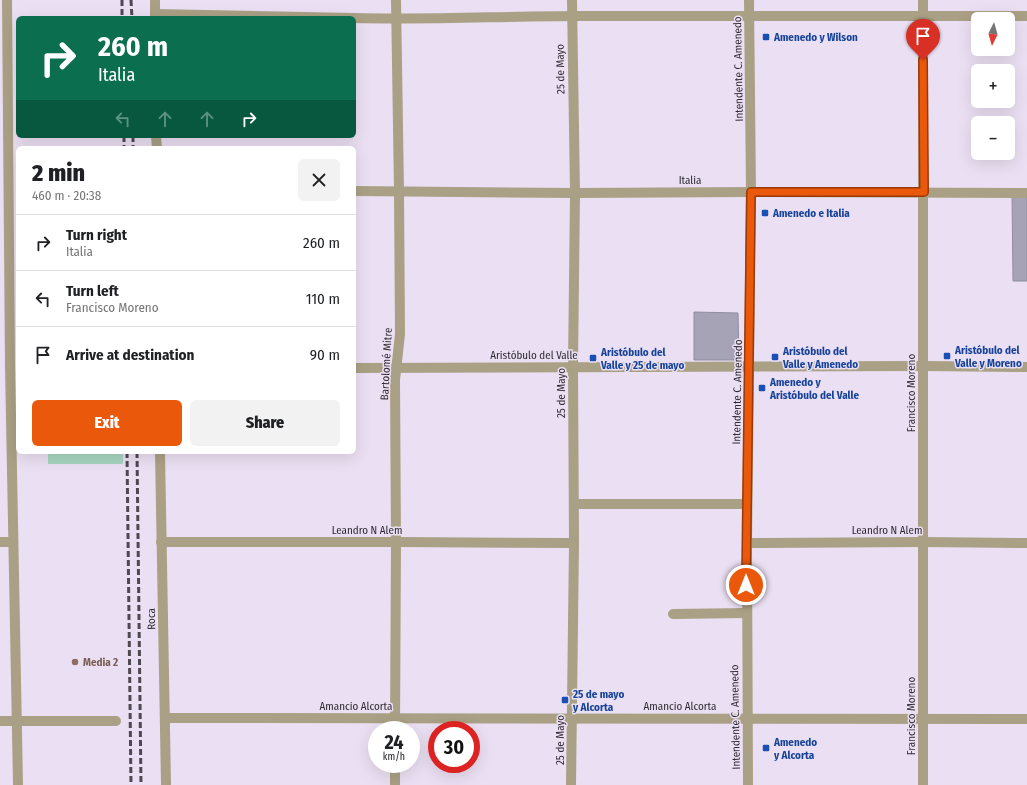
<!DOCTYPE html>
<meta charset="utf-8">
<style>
:root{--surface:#fff;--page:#f2f2f2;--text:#202124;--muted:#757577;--line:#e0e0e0;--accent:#ea580c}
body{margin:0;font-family:"Fira Sans Condensed",sans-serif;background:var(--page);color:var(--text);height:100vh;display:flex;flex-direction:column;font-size:15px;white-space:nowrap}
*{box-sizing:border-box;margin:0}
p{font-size:13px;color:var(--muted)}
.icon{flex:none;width:22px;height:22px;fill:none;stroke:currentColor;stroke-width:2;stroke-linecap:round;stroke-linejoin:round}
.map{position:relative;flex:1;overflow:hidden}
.details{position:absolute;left:16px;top:146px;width:340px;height:308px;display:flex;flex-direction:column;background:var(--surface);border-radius:6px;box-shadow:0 4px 16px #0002}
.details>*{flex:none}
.guide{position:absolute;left:16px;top:16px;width:340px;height:122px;border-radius:6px;box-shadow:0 4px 16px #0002;background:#0b6e4f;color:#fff;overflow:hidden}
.needle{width:26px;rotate:185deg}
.buttons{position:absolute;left:971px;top:12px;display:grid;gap:8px}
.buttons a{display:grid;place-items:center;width:44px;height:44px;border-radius:6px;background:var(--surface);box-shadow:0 4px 16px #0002;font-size:20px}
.speed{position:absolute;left:368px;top:721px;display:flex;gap:8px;font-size:20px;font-weight:700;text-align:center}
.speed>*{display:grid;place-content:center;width:52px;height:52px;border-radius:50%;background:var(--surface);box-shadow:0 4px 16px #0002;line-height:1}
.speed small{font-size:10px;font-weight:400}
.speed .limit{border:6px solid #d22;background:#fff;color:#111}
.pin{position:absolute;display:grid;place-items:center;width:34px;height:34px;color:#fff;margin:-41px -17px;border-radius:50% 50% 50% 0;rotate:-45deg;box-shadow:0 0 4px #0007}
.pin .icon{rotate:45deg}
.me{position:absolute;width:44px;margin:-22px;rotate:0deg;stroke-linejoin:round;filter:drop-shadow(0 0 3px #0008)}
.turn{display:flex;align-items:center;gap:14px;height:84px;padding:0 16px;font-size:18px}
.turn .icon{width:52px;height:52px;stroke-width:2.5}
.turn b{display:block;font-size:28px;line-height:34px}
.lanes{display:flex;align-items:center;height:38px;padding:0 16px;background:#0003;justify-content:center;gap:20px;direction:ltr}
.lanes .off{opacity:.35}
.round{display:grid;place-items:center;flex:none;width:42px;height:42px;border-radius:6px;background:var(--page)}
.headline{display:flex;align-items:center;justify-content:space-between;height:68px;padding:0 16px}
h1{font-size:24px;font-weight:800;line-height:30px}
.action{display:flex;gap:8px;margin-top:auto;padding:8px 16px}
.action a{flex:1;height:46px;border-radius:6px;background:var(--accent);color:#fff;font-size:16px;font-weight:800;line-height:46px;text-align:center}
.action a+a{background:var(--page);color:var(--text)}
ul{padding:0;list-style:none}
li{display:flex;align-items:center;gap:12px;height:56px;padding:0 16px;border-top:1px solid var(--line)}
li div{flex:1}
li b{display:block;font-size:15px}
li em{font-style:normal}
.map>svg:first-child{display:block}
</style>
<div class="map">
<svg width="1027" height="785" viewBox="0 0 1027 785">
<rect width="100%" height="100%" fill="#ebe0f3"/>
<rect fill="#a8d6c0" x="48" y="452" width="75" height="12"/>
<g fill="#a6a3b7" stroke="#908da1">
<path d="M 1012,194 L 1027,194 L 1027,281 L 1013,281 Z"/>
<path d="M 694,312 L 738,313 L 739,360 L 694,360 Z"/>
</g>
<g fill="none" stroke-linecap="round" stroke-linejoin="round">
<g stroke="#aaa085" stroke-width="10">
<path d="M 7,0 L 10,365 L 18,785"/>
<path d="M 155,0 L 155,18"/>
<path d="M 155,14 L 353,18"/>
<path d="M 354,18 C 430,20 505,16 581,16 C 729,15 878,16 1027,16"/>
<path d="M 156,136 L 157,148"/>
<path d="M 354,191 L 575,193 L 751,192 L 1027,193"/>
<path d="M 354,368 L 923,366 L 1027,367"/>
<path d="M 160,452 L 166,785"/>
<path d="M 574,504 L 747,504"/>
<path d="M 0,542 L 13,542"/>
<path d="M 161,542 L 396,542 L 574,543"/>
<path d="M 747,543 L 923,542 L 1027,543"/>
<path d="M 673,614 L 746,613"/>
<path d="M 165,718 L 1027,719"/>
<path d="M 0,721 L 116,721"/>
<path d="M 395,730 L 396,542 L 395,380 L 400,334 L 399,191 L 396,0"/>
<path d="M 395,785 L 395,764"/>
<path d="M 571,785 L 574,543 L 573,367 L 575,193 L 572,0"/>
<path d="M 748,785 L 747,543 L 751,192 L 749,0"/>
<path d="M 923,785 L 923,0"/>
</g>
<g stroke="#4e4852" stroke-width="3" stroke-dasharray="6 3" stroke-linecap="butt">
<path d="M 122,0 L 122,18"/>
<path d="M 131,0 L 132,18"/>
<path d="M 124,136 L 124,148"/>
<path d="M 133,136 L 133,148"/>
<path d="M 127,452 L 131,785"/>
<path d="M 137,452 L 141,785"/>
</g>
</g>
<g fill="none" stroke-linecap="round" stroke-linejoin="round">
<g stroke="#983908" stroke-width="10">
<path id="route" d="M 746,585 L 751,192 L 924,192 L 923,60"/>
</g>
<use href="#route" stroke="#ea580c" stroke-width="7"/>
</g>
<g fill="#1a4fb4" stroke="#ebe0f3" stroke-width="1.5">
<rect x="762" y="33" width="8" height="8" rx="2"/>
<rect x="761" y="209" width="8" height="8" rx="2"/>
<rect x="943" y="352" width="8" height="8" rx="2"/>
<rect x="771" y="353" width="8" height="8" rx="2"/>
<rect x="589" y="354" width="8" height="8" rx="2"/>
<rect x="758" y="384" width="8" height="8" rx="2"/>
<rect x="561" y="696" width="8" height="8" rx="2"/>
<rect x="762" y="744" width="8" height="8" rx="2"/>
</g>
<circle fill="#8d6e63" stroke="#ebe0f3" stroke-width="1.5" cx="75" cy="662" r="4"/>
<g text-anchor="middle" stroke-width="3" stroke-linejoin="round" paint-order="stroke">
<g font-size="11" font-weight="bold" fill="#164399" stroke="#ebe0f3" text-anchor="start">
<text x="774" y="41">Amenedo y Wilson</text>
<text x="773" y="217">Amenedo e Italia</text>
<text x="955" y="354">Aristóbulo del<tspan x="955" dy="13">Valle y Moreno</tspan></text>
<text x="783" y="355">Aristóbulo del<tspan x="783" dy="13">Valle y Amenedo</tspan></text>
<text x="601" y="356">Aristóbulo del<tspan x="601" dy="13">Valle y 25 de mayo</tspan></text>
<text x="770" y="386">Amenedo y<tspan x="770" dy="13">Aristóbulo del Valle</tspan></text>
<text x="573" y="698">25 de mayo<tspan x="573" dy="13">y Alcorta</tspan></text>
<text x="774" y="746">Amenedo<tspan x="774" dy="13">y Alcorta</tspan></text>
</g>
<g font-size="11" fill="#2e2a32" stroke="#ebe0f3">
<text transform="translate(560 69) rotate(-91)" y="4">25 de Mayo</text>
<text transform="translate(738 69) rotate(-91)" y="4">Intendente C. Amenedo</text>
<text x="690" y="184">Italia</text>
<text x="534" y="359">Aristóbulo del Valle</text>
<text transform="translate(386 364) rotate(-87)" y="4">Bartolomé Mitre</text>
<text transform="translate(737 392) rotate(-89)" y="4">Intendente C. Amenedo</text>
<text transform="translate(561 393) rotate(-90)" y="4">25 de Mayo</text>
<text transform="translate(911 393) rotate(-90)" y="4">Francisco Moreno</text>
<text x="367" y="534">Leandro N Alem</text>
<text x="887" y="534">Leandro N Alem</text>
<text transform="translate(151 619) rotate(-91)" y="4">Roca</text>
<text x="356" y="710">Amancio Alcorta</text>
<text x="680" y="710">Amancio Alcorta</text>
<text transform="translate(911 716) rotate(-90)" y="4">Francisco Moreno</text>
<text transform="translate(735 717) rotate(-91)" y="4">Intendente C. Amenedo</text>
<text transform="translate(560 740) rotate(-90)" y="4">25 de Mayo</text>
</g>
<g font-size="11" font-weight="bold" fill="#785e54" stroke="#ebe0f3" text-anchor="start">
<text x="83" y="666">Media 2</text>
</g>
</g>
</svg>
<div class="buttons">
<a><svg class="needle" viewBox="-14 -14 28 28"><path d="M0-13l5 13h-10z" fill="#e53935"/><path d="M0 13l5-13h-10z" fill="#757577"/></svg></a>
<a>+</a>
<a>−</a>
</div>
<div class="speed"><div>24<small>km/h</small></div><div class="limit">30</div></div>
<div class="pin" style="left:923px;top:60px;background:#d93025"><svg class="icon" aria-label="arrive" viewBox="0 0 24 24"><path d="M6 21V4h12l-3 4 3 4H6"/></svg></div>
<svg class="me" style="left:746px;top:585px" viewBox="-20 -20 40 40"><circle r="17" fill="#ea580c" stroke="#fff" stroke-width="3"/><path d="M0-11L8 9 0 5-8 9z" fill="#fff"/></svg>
<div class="guide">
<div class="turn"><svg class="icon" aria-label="right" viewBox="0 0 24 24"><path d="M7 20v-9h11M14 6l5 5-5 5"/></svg><div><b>260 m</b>Italia</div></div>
<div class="lanes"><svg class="icon off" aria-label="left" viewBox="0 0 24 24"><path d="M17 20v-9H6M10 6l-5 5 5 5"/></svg><svg class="icon off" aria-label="ahead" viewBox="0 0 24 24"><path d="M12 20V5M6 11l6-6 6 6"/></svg><svg class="icon off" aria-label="ahead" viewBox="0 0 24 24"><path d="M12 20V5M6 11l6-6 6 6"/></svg><svg class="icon" aria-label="right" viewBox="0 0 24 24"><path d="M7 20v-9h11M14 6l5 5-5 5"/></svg></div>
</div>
<section class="details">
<div class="headline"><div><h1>2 min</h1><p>460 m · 20:38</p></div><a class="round"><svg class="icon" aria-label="close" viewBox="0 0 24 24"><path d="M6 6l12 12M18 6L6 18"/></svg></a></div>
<ul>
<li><svg class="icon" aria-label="right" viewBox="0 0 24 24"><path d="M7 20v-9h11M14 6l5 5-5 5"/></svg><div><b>Turn right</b><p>Italia</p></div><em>260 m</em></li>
<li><svg class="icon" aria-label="left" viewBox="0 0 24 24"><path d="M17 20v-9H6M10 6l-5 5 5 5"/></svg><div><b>Turn left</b><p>Francisco Moreno</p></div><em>110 m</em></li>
<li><svg class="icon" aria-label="arrive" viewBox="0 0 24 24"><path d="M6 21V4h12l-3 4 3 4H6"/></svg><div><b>Arrive at destination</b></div><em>90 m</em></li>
</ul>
<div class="action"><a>Exit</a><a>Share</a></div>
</section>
</div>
